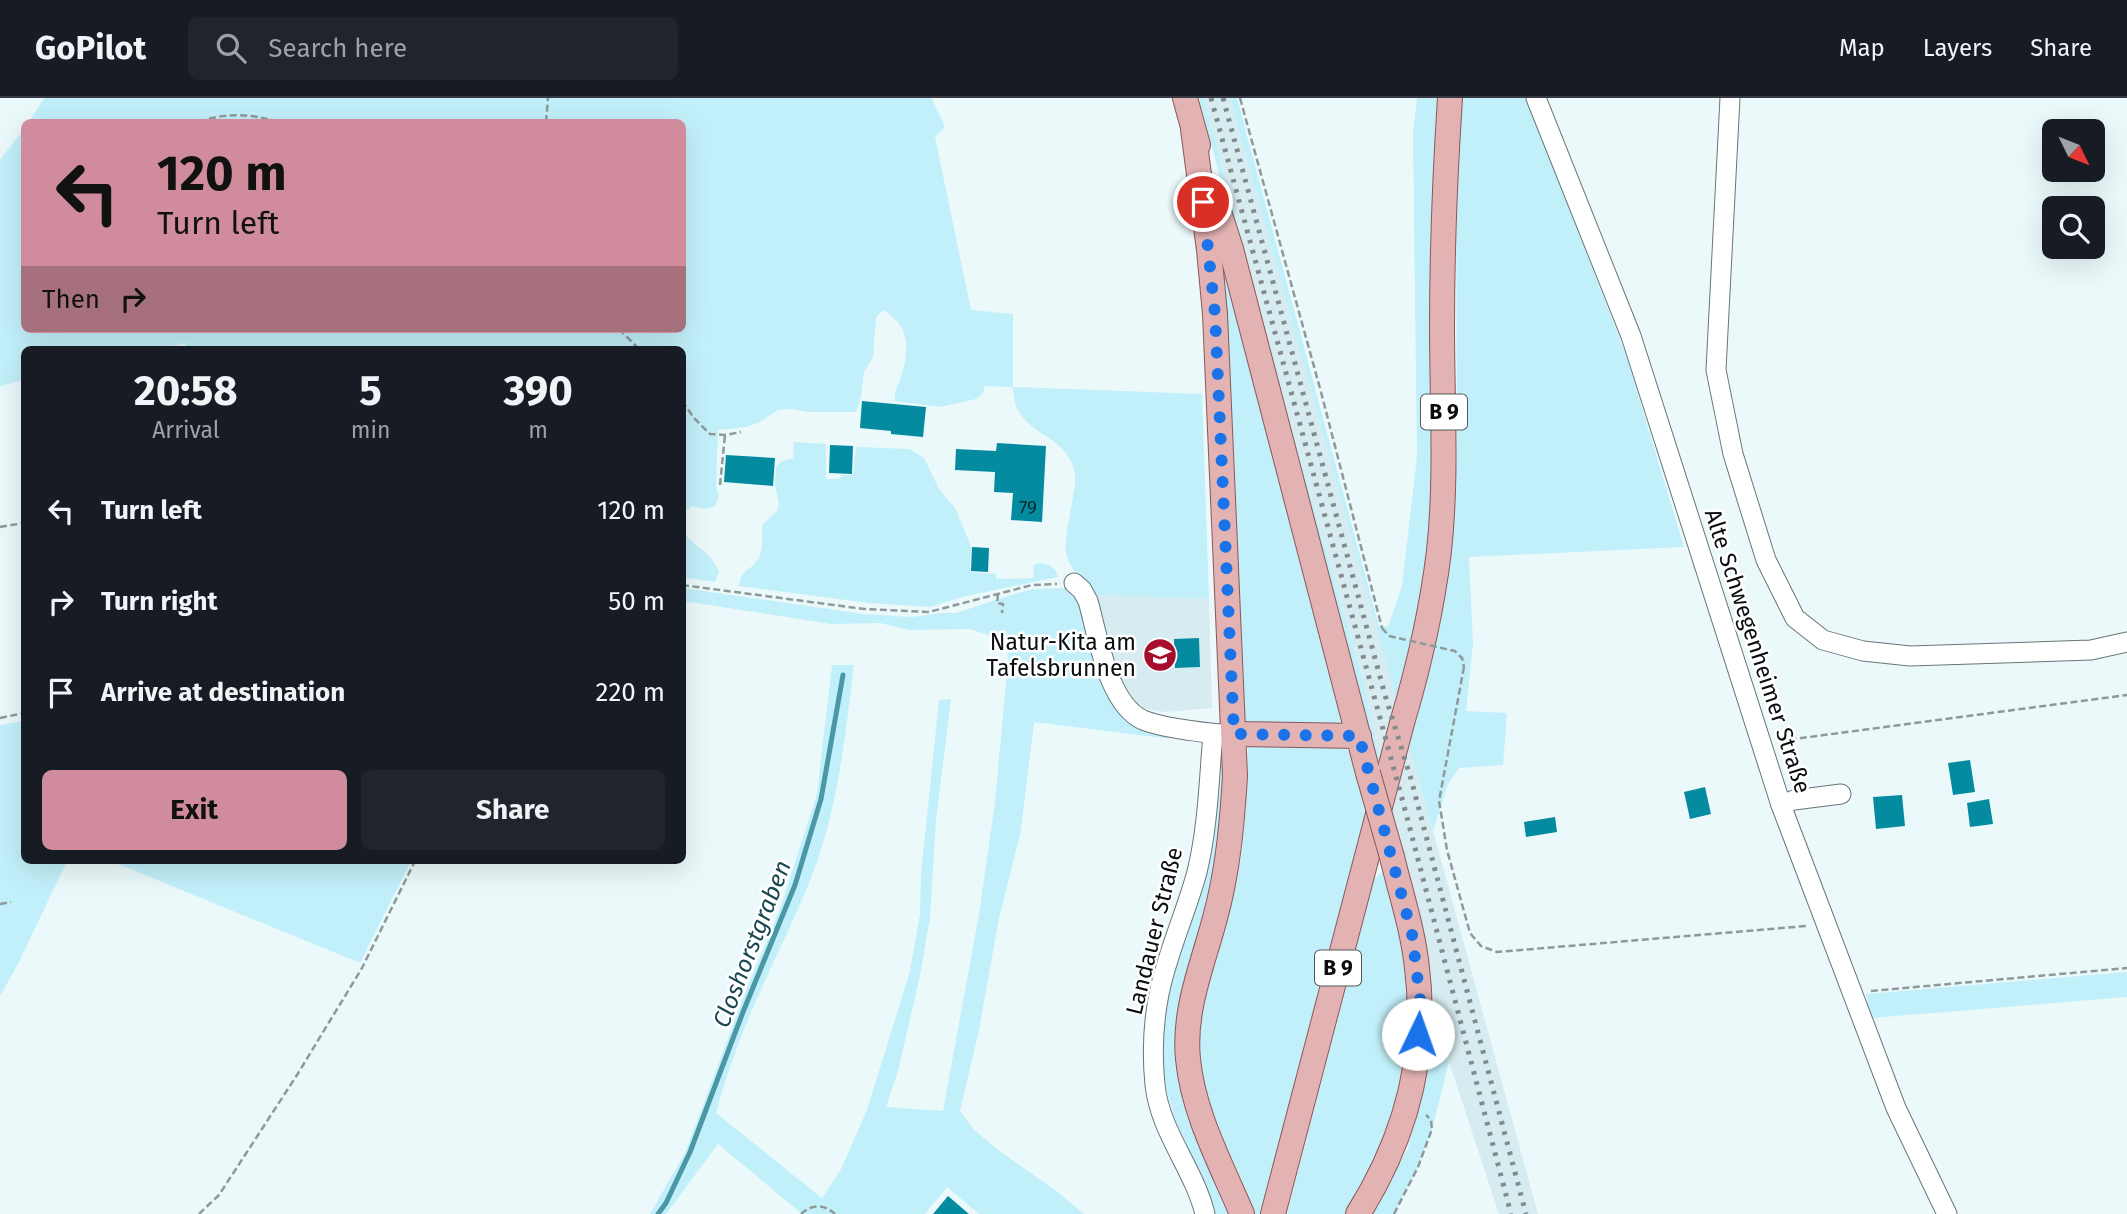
<!DOCTYPE html>
<meta charset="utf-8">
<style>
:root{--surface:#171b24;--page:#20242c;--text:#f1f3f6;--muted:#9ea1a6;--line:#363941;--accent:#d08c9c}
body{margin:0;font-family:"Fira Sans",sans-serif;background:var(--page);color:var(--text);height:100vh;display:flex;flex-direction:column;font-size:26px;white-space:nowrap}
*{box-sizing:border-box;margin:0}
p{font-size:23px;color:var(--muted)}
.icon{flex:none;width:38px;height:38px;fill:none;stroke:currentColor;stroke-width:2;stroke-linecap:round;stroke-linejoin:round}
.map{position:relative;flex:1;overflow:hidden}
.drawer{position:absolute;left:21px;top:248px;width:665px;height:518px;display:flex;flex-direction:column;background:var(--surface);border-radius:10px;box-shadow:0 7px 28px #0002}
.drawer>*{flex:none}
.guide{position:absolute;left:21px;top:21px;width:665px;height:214px;border-radius:10px;box-shadow:0 7px 28px #0002;background:#d08c9c;color:#111;overflow:hidden}
.needle{width:46px;rotate:133deg}
.fabs{position:absolute;left:2042px;top:21px;display:grid;gap:14px}
.fabs a{display:grid;place-items:center;width:63px;height:63px;border-radius:10px;background:var(--surface);box-shadow:0 7px 28px #0002;font-size:35px}
.pin{position:absolute;display:grid;place-items:center;width:60px;height:60px;color:#fff;margin:-30px;border:4px solid #fff;border-radius:50%;box-shadow:0 2px 7px #0007}
.me{position:absolute;width:77px;margin:-38px;rotate:3deg;stroke-linejoin:round;filter:drop-shadow(0 0 5px #0008)}
.turn{display:flex;align-items:center;gap:24px;height:147px;padding:0 21px;font-size:32px}
.turn .icon{width:91px;height:91px;stroke-width:2.5}
.turn b{display:block;font-size:49px;line-height:60px}
.then{display:flex;align-items:center;height:66px;padding:0 21px;background:#0003;gap:14px;font-size:26px}
.eta{display:flex;justify-content:space-evenly;align-items:center;height:119px;text-align:center}
.eta b{font-size:42px;font-weight:700;line-height:49px}
.cta{display:flex;gap:14px;margin-top:auto;padding:14px 21px}
.cta a{flex:1;height:80px;border-radius:10px;background:var(--accent);color:#111;font-size:28px;font-weight:700;line-height:80px;text-align:center}
.cta a+a{background:var(--page);color:var(--text)}
ul{padding:0;list-style:none}
li{display:flex;align-items:center;gap:21px;height:91px;padding:0 21px}
li div{flex:1}
li b{display:block;font-size:26px}
li em{font-style:normal}
header{display:flex;align-items:center;gap:42px;box-sizing:border-box;height:98px;padding:0 35px;background:var(--surface);border-bottom:2px solid var(--line)}
header strong{font-size:33px}
nav{display:flex;gap:38px;margin-inline-start:auto;font-size:24px}
.search{width:490px;height:63px;background:var(--page);display:flex;align-items:center;gap:18px;box-sizing:border-box;padding:0 24px;border-radius:10px;color:var(--muted);font-size:26px}
.map>svg:first-child{display:block}
</style>
<header>
<strong>GoPilot</strong>
<div class="search"><svg class="icon" aria-label="search" viewBox="0 0 24 24"><circle cx="10" cy="10" r="6"/><path d="M15 15l6 6"/></svg>Search here</div>
<nav><a>Map</a><a>Layers</a><a>Share</a></nav>
</header>
<div class="map">
<svg width="2127" height="1116" viewBox="0 0 2127 1116">
<rect width="100%" height="100%" fill="#ebf9fb"/>
<g fill="#d7ecf1">
<path d="M 1204,0 L 1230,0 L 1377,528 L 1538,1116 L 1499,1116 L 1449,964 L 1396,741 L 1362,578 L 1285,306 Z"/>
<path d="M 1096,497 L 1209,501 L 1212,610 L 1165,614 L 1141,610 L 1122,589 L 1100,522 Z"/>
</g>
<g fill="#c2f0fa">
<path d="M 44,0 L 931,0 L 945,29 L 935,39 L 971,212 L 1013,216 L 1013,289 L 1202,296 L 1209,501 L 1096,497 C 1058,459 1063,455 1072,405 C 1073,397 1076,386 1075,378 C 1071,339 1031,340 1017,310 C 1014,305 1014,296 1012,289 L 985,288 L 983,295 L 976,301 L 940,309 L 895,303 C 894,292 899,286 902,276 C 910,247 909,228 883,212 L 876,219 L 873,259 L 864,274 L 861,299 L 856,314 L 809,314 L 793,311 L 778,312 L 760,324 L 746,329 L 718,332 L 716,388 L 719,398 L 715,408 L 706,411 L 692,408 L 683,415 L 682,252 L 186,252 L 185,245 L 155,252 L 24,252 L 24,282 L 0,288 L 0,62 L 24,31 L 24,231 L 682,231 L 682,24 L 29,24 Z"/>
<path d="M 1199,0 L 1204,0 L 1285,306 L 1362,578 L 1380,663 L 1376,665 Z"/>
<path d="M 1230,0 L 1237,0 L 1379,528 L 1388,529 L 1402,488 L 1417,358 L 1413,35 L 1417,0 L 1440,0 L 1451,441 L 1457,337 L 1456,86 L 1460,0 L 1526,0 L 1627,260 L 1684,449 L 1469,459 L 1473,545 L 1466,613 L 1507,615 L 1503,667 L 1459,670 L 1448,686 L 1433,733 Z"/>
<path d="M 1220,153 L 1345,623 L 1341,630 L 1249,625 L 1243,622 Z"/>
<path d="M 794,344 L 826,346 L 826,381 L 840,381 L 841,377 L 853,377 L 856,349 L 910,351 L 924,360 L 939,391 L 955,410 L 971,448 L 970,474 L 996,476 L 996,481 L 1033,480 L 1034,467 C 1044,462 1055,468 1058,479 L 966,498 L 930,509 L 869,505 L 739,488 C 741,471 751,473 758,461 C 764,452 762,437 762,427 L 777,413 L 779,406 L 775,388 L 776,369 L 780,364 L 793,360 Z"/>
<path d="M 683,433 C 695,452 711,452 719,474 L 715,484 L 683,479 Z"/>
<path d="M 683,490 L 864,516 L 911,519 L 942,515 L 956,515 L 1008,498 L 1033,491 L 1067,490 L 1081,507 L 1113,607 L 1129,626 L 1171,641 L 1034,624 L 1021,732 L 999,820 L 979,932 L 960,1013 L 973,1031 L 998,1052 L 1055,1092 L 1084,1116 L 979,1116 L 947,1089 L 925,1116 L 802,1116 L 718,1046 L 666,1116 L 650,1116 L 685,1055 L 747,890 L 780,811 L 817,696 L 832,567 L 854,567 C 846,632 839,699 818,761 C 802,807 779,850 760,894 C 742,933 727,974 716,1015 L 822,1100 L 841,1071 L 867,1012 L 910,873 L 920,816 L 921,776 L 939,602 L 951,601 L 936,721 L 930,819 L 920,878 L 898,973 L 886,1009 L 943,1013 L 979,816 L 995,704 L 1008,563 L 1007,542 L 969,531 L 909,532 L 880,525 L 831,526 L 683,503 Z"/>
<path d="M 24,623 L 24,763 L 67,763 L 18,866 L 0,898 L 0,627 Z"/>
<path d="M 1248,646 L 1345,650 C 1361,663 1364,705 1368,726 L 1265,1116 L 1254,1116 C 1237,1058 1196,1007 1195,945 C 1195,892 1224,832 1237,779 C 1247,735 1246,691 1248,646 Z"/>
<path d="M 1226,649 L 1227,724 L 1183,977 L 1235,1116 L 1212,1116 L 1206,1091 L 1175,1021 L 1168,997 L 1164,979 L 1161,926 L 1221,650 Z"/>
<path d="M 111,763 L 411,763 L 360,865 Z"/>
<path d="M 1382,774 L 1407,853 L 1412,894 L 1405,992 L 1350,1116 L 1287,1116 L 1374,781 Z"/>
<path d="M 2127,874 L 2127,899 L 1871,920 L 1866,896 Z"/>
<path d="M 1434,905 L 1449,964 L 1432,1031 L 1418,1069 L 1394,1116 L 1372,1116 L 1408,1050 L 1422,997 Z"/>
</g>
<g fill="none" stroke-linecap="round" stroke-linejoin="round">
<path stroke="#4c97a6" stroke-width="5" d="M 658,1116 L 666,1105 L 690,1054 L 743,914 L 795,787 L 821,701 L 843,577"/>
</g>
<g fill="#048b9f">
<path d="M 862,303 L 926,309 L 923,339 L 891,336 L 891,333 L 860,330 Z"/>
<path d="M 997,345 L 1046,348 L 1042,424 L 1011,422 L 1013,395 L 994,394 L 995,374 L 955,372 L 956,351 L 996,353 Z"/>
<path d="M 830,347 L 853,348 L 852,376 L 829,375 Z"/>
<path d="M 726,357 L 775,360 L 773,388 L 724,384 Z"/>
<path d="M 972,449 L 989,450 L 988,474 L 971,473 Z"/>
<path d="M 1199,540 L 1200,569 L 1175,570 L 1174,541 Z"/>
<path d="M 1970,662 L 1975,694 L 1953,697 L 1948,665 Z"/>
<path d="M 1705,689 L 1711,716 L 1690,721 L 1684,694 Z"/>
<path d="M 1902,697 L 1905,728 L 1876,731 L 1873,699 Z"/>
<path d="M 1989,701 L 1993,726 L 1970,729 L 1967,705 Z"/>
<path d="M 1555,719 L 1557,734 L 1526,739 L 1524,724 Z"/>
<path d="M 948,1098 L 969,1116 L 933,1116 Z"/>
</g>
<g fill="none" stroke-linecap="round" stroke-linejoin="round">
<g stroke="#697577" stroke-width="21">
<g id="minor">
<path d="M 1536,0 L 1631,238 L 1781,707 L 1896,1010 L 1947,1116"/>
<path d="M 1730,0 L 1716,272 L 1733,356 L 1766,462 L 1795,520 L 1823,542 L 1863,553 L 1910,558 L 2091,552 L 2127,544"/>
<path d="M 1074,485 L 1082,492 L 1088,503 C 1098,538 1108,606 1143,622 C 1155,627 1168,629 1180,631 C 1195,633 1209,636 1224,636"/>
<path d="M 1781,707 L 1794,702 L 1841,696"/>
<path d="M 1205,1116 C 1194,1071 1160,1034 1155,987 C 1152,957 1153,926 1159,896 C 1167,855 1186,815 1197,774 C 1208,729 1209,681 1213,636"/>
</g>
</g>
<g stroke="#8b5758" stroke-width="26">
<g id="major">
<path d="M 1185,0 L 1198,47"/>
<path d="M 1193,31 L 1209,152 L 1215,216 L 1235,678 C 1232,726 1228,773 1215,820 C 1203,866 1183,912 1188,961 C 1193,1015 1221,1066 1242,1116"/>
<path d="M 1213,95 L 1231,151 L 1368,675"/>
<path d="M 1234,636 L 1359,638"/>
<path d="M 1273,1116 L 1402,625 C 1419,568 1432,511 1439,453 C 1447,379 1442,304 1442,229 C 1442,153 1445,76 1450,0"/>
<path d="M 1358,1116 C 1405,1041 1428,958 1417,870 C 1413,832 1401,796 1392,759"/>
</g>
</g>
<g stroke="#8f999a" stroke-width="2.5" stroke-dasharray="7 3.5" stroke-linecap="butt">
<path d="M 1240,0 L 1321,294 L 1382,530"/>
<path d="M 199,24 C 225,14 252,16 278,24"/>
<path d="M 546,24 L 548,0"/>
<path d="M 619,231 L 640,252"/>
<path d="M 682,303 L 694,320 L 710,336 L 725,337 L 741,334"/>
<path d="M 720,387 L 725,337"/>
<path d="M 0,429 L 24,425"/>
<path d="M 682,487 L 864,511 L 929,514 L 1032,487 L 1057,486"/>
<path d="M 998,496 L 997,505 L 1003,506 L 1002,515"/>
<path d="M 1464,569 L 1439,703 L 1447,752 L 1470,835 L 1481,848 L 1497,854 L 1806,828"/>
<path d="M 0,620 L 24,615"/>
<path d="M 1779,643 L 2127,597"/>
<path d="M 0,806 L 11,804"/>
<path d="M 1871,893 L 2127,870"/>
<path d="M 199,1116 L 219,1097 L 297,977 L 362,870 L 415,763"/>
<path d="M 801,1116 C 812,1106 824,1106 835,1116"/>
<path d="M 1394,1116 L 1418,1069 L 1432,1031 L 1431,1022 L 1426,1017"/>
</g>
<use href="#minor" stroke="#fff" stroke-width="19"/>
<use href="#major" stroke="#e3b2b3" stroke-width="24"/>
<g stroke="#818a8c" stroke-width="5" stroke-dasharray="3.5 7" stroke-linecap="butt">
<path d="M 1211,0 L 1404,708 L 1511,1116"/>
<path d="M 1223,0 L 1385,597 L 1411,681 L 1526,1116"/>
</g>
<g stroke="#8b5758" stroke-width="26" stroke-linecap="butt">
<path id="major-bridge" d="M 1368,675 L 1392,759"/>
</g>
<path stroke="#8f999a" stroke-width="2.5" stroke-dasharray="7 3.5" stroke-linecap="butt" d="M 1382,530 L 1389,538 L 1455,553 L 1462,560 L 1464,569"/>
<use href="#major-bridge" stroke="#e3b2b3" stroke-width="24"/>
</g>
<g fill="none" stroke-linecap="round" stroke-linejoin="round">
<path stroke="#1a73e8" stroke-width="12" stroke-dasharray="0 21.6" d="M 1203,104 L 1215,216 L 1234,636 L 1359,638 L 1412,836 L 1420,901 L 1418,936"/>
</g>
<defs>
<g id="school-disc" transform="scale(1.75)"><circle r="9.5" fill="#a70e2d" stroke="#fff"/><path d="M0-5L7-2L0 1L-7-2ZM-4 1L0 2.5L4 1V4Q0 6-4 4Z" fill="#fff"/></g>
</defs>
<g fill-rule="evenodd">
<use href="#school-disc" x="1160" y="557"/>
</g>
<g text-anchor="middle" stroke-width="5" stroke-linejoin="round" paint-order="stroke">
<g font-size="19" fill="#082c32">
<text x="1028" y="416">79</text>
</g>
<g fill="#fff" stroke="#535656" stroke-width="2">
<rect x="1421" y="296.5" width="46" height="35" rx="5"/>
<rect x="1315" y="852.5" width="46" height="35" rx="5"/>
</g>
<g font-size="21" font-weight="bold" fill="#090d0e">
<text x="1444" y="321">B 9</text>
<text x="1338" y="877">B 9</text>
</g>
<g font-size="23" fill="#090d0e" stroke="#fff" text-anchor="end">
<text x="1136" y="552">Natur-Kita am<tspan x="1136" dy="26">Tafelsbrunnen</tspan></text>
</g>
<g font-size="23" fill="#090d0e" stroke="#fff">
<text transform="translate(1758 553) rotate(72)" y="8">Alte Schwegenheimer Straße</text>
<text transform="translate(1154 833) rotate(-76)" y="8">Landauer Straße</text>
</g>
<g font-size="24" font-style="italic" fill="#194851" stroke="#fff">
<text transform="translate(752 846) rotate(-69)" y="8">Closhorstgraben</text>
</g>
</g>
</svg>
<div class="fabs">
<a><svg class="needle" viewBox="-14 -14 28 28"><path d="M0-13l5 13h-10z" fill="#e53935"/><path d="M0 13l5-13h-10z" fill="#9ea1a6"/></svg></a>
<a><svg class="icon" aria-label="search" viewBox="0 0 24 24"><circle cx="10" cy="10" r="6"/><path d="M15 15l6 6"/></svg></a>
</div>
<div class="pin" style="left:1203px;top:104px;background:#d93025"><svg class="icon" aria-label="arrive" viewBox="0 0 24 24"><path d="M6 21V4h12l-3 4 3 4H6"/></svg></div>
<svg class="me" style="left:1418px;top:936px" viewBox="-20 -20 40 40"><circle r="19" fill="#fff"/><path d="M0-13L10 11 0 6-10 11z" fill="#1a73e8"/></svg>
<div class="guide">
<div class="turn"><svg class="icon" aria-label="left" viewBox="0 0 24 24"><path d="M17 20v-9H6M10 6l-5 5 5 5"/></svg><div><b>120 m</b>Turn left</div></div>
<div class="then">Then<svg class="icon" aria-label="right" viewBox="0 0 24 24"><path d="M7 20v-9h11M14 6l5 5-5 5"/></svg></div>
</div>
<section class="drawer">
<div class="eta">
<div><b>20:58</b><p>Arrival</p></div>
<div><b>5</b><p>min</p></div>
<div><b>390</b><p>m</p></div>
</div>
<ul>
<li><svg class="icon" aria-label="left" viewBox="0 0 24 24"><path d="M17 20v-9H6M10 6l-5 5 5 5"/></svg><div><b>Turn left</b></div><em>120 m</em></li>
<li><svg class="icon" aria-label="right" viewBox="0 0 24 24"><path d="M7 20v-9h11M14 6l5 5-5 5"/></svg><div><b>Turn right</b></div><em>50 m</em></li>
<li><svg class="icon" aria-label="arrive" viewBox="0 0 24 24"><path d="M6 21V4h12l-3 4 3 4H6"/></svg><div><b>Arrive at destination</b></div><em>220 m</em></li>
</ul>
<div class="cta"><a>Exit</a><a>Share</a></div>
</section>
</div>
